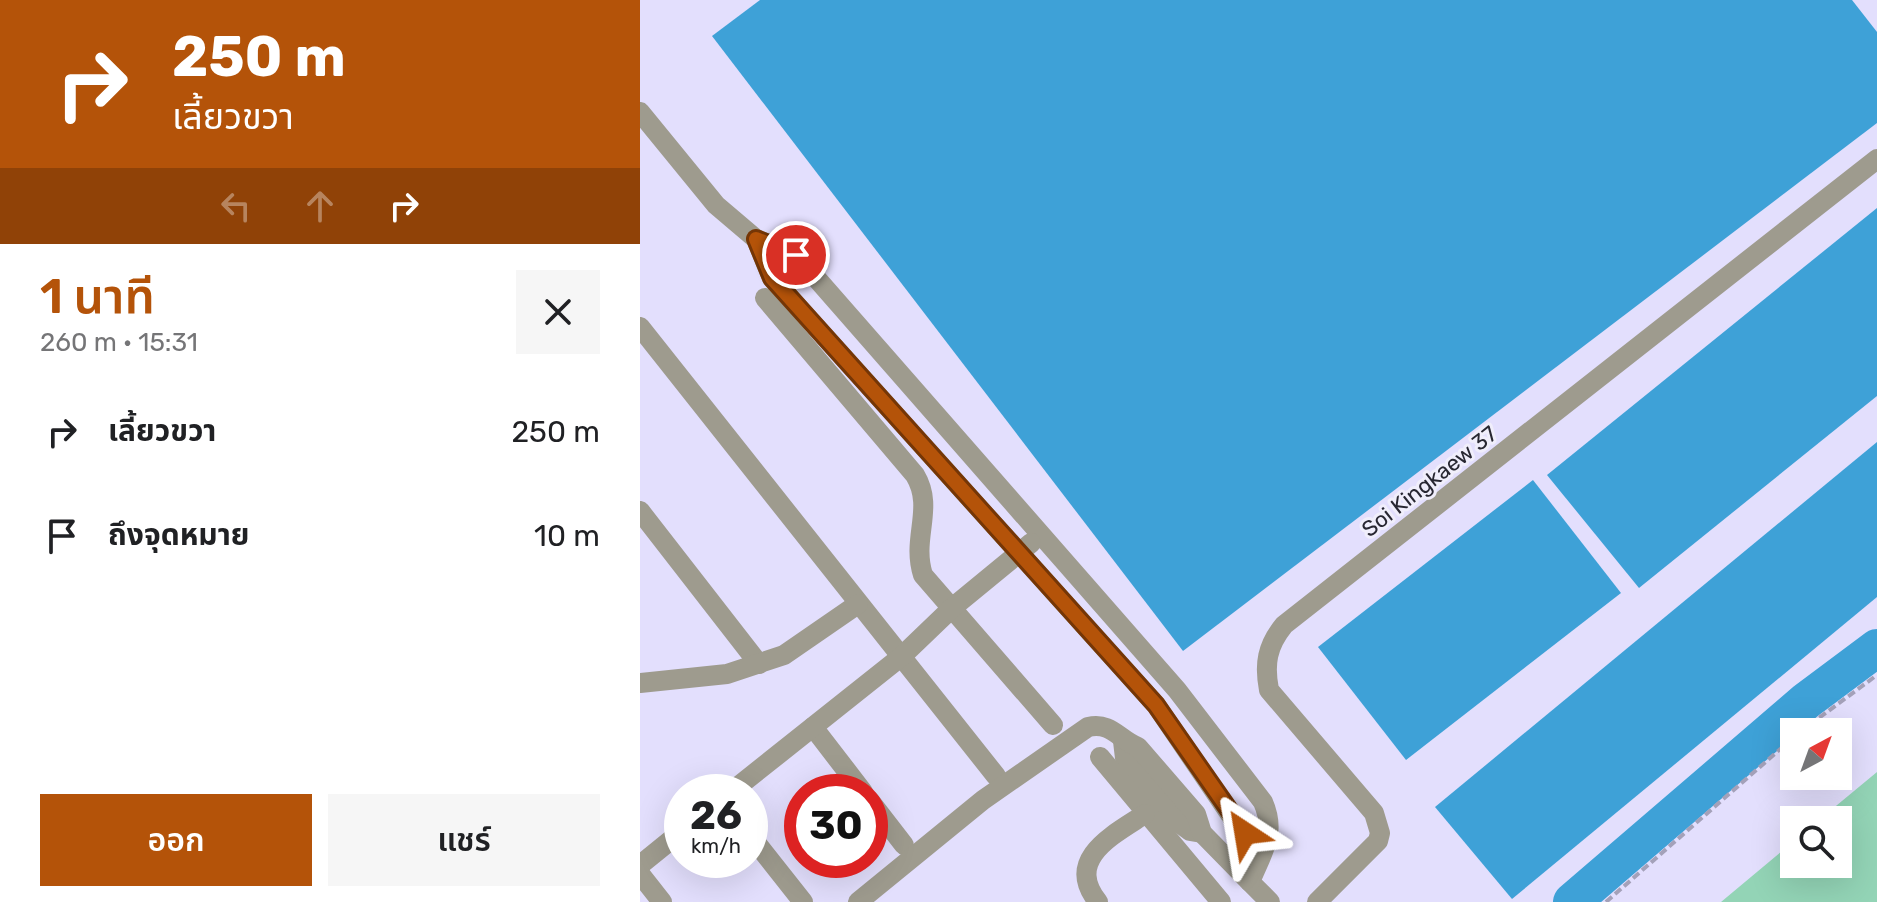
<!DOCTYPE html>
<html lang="th">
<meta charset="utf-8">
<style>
:root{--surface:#fff;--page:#f6f6f6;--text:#202124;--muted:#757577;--accent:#b45309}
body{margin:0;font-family:Rubik,"Noto Sans Thai",sans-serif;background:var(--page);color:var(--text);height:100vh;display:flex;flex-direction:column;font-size:30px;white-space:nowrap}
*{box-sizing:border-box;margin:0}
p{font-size:26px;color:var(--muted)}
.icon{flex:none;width:44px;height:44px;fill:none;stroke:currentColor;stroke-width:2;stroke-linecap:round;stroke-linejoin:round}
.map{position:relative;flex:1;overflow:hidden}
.panel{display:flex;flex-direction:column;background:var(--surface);width:640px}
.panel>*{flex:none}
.banner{background:#b45309;color:#fff;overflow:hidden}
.needle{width:52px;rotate:41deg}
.controls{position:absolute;left:1140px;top:718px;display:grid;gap:16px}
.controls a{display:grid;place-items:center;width:72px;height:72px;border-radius:0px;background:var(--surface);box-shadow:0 8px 32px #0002;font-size:40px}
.speed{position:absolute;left:24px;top:774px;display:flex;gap:16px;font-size:40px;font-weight:700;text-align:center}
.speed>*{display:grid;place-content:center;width:104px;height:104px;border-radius:50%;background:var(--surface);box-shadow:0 8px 32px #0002;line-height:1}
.speed small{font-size:20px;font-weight:400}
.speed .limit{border:12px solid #d22;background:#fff;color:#111}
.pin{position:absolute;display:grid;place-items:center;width:68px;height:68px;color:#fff;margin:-34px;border:4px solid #fff;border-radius:50%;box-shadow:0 2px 8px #0007}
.me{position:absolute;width:88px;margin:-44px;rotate:327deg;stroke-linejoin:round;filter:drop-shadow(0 0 6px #0008)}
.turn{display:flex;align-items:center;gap:28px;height:168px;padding:0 40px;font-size:36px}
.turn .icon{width:104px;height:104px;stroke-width:2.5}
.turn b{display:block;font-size:56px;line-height:68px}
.lanes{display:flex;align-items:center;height:76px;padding:0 40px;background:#0003;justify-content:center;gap:40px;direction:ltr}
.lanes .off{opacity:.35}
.round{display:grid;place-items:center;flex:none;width:84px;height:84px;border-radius:0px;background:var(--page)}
.summary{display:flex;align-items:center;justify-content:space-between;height:136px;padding:0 40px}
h1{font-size:48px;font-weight:600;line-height:60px;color:var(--accent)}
.cta{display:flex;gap:16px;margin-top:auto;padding:16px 40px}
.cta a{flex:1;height:92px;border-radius:0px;background:var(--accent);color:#fff;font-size:32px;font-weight:600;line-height:92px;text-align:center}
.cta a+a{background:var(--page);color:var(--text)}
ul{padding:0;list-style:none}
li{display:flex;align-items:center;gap:24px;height:104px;padding:0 40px}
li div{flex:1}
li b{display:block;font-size:30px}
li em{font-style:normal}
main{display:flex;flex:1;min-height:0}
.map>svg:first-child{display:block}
</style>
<main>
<section class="panel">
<div class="banner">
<div class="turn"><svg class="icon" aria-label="right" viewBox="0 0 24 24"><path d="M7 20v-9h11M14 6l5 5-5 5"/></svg><div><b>250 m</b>เลี้ยวขวา</div></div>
<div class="lanes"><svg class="icon off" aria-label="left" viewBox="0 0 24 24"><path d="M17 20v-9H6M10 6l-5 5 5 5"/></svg><svg class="icon off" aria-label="ahead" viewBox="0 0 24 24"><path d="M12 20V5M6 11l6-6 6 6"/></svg><svg class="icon" aria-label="right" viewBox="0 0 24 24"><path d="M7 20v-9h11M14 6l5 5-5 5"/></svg></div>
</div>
<div class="summary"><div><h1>1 นาที</h1><p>260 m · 15:31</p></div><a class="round"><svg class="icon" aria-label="close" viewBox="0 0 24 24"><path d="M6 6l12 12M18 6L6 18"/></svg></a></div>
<ul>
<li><svg class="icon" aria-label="right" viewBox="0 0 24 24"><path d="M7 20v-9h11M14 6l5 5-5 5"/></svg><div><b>เลี้ยวขวา</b></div><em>250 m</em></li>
<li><svg class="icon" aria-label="arrive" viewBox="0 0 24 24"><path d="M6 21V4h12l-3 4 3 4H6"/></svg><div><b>ถึงจุดหมาย</b></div><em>10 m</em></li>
</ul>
<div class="cta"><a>ออก</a><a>แชร์</a></div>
</section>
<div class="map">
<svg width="1237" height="902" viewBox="0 0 1237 902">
<rect width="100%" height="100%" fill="#e3dffd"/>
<path fill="#93d4b6" d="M 1237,772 L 1237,902 L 1081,902 L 1154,841 L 1154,864 L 1198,864 L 1198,820 L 1179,820 Z"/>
<g fill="#3ea1d7">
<path d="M 120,0 L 1212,0 L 1237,32 L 1237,123 L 543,651 L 72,36 Z"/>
<path d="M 1237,208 L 1237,396 L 999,588 L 907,475 Z"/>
<path d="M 1237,442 L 1237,597 L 872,899 L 795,807 Z"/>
<path d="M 893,480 L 981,593 L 766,760 L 678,647 Z"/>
</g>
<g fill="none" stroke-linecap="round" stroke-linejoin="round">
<path stroke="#3ea1d7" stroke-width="38" d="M 932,902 L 1166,701 L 1237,648"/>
<g stroke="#a4a1b9" stroke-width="4" stroke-dasharray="8 4" stroke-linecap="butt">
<path d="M 1160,732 L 1237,675"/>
<path d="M 966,902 L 1154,737"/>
</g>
<g stroke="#9e9b8e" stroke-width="20">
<path d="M 0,112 L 76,205 L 116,239 L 156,255 L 537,690 L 623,802 C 637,834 622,852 610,882 L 630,902"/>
<path d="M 116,239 L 132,278 L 516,705 L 619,857"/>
<path d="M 125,298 L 275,475 C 295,508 271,538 283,575 L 413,725"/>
<path d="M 0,327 L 356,776"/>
<path d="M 0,511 L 119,664"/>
<path d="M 0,683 L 87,674 L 144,655 L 218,604"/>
<path d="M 173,727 L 223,792"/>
<path d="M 483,741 L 485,758 L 538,822 L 550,831 L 562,833"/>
<path d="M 460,757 L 581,902"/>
<path d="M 91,792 L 262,656 L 312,608 L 391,543"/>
<path d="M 230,801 L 264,845"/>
<path d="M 110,835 L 163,902"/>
<path d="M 0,865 L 42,831"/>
<path d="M 0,874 L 22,902"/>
<path d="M 218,902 L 343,800 L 448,727 C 472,722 478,739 498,747 L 556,814 L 562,833 L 610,882"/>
<path d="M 458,902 C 424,859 473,835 505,814"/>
<path d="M 677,902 L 738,841 L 740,833 L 734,813 L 629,690 C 624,664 627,646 644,625 L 1237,159"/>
</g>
</g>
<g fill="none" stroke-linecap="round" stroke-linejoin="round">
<g stroke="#753606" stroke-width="20">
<path id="route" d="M 156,255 L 116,239 L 132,278 L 516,705 L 605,833"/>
</g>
<use href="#route" stroke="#b45309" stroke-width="14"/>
</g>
<g text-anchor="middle" stroke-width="6" stroke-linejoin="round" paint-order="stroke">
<g font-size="22" fill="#282732" stroke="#f0eefb">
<text transform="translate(789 481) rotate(-38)" y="8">Soi Kingkaew 37</text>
</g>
</g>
</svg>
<div class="controls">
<a><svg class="needle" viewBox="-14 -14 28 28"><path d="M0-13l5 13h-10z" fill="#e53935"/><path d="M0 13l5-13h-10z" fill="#757577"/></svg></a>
<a><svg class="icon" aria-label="search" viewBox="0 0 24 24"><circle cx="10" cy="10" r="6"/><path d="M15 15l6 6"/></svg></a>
</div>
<div class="speed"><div>26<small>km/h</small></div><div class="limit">30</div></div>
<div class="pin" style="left:156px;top:255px;background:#d93025"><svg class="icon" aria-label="arrive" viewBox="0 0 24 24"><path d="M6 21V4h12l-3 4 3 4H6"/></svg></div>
<svg class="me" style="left:605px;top:833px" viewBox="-20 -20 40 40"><path d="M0-17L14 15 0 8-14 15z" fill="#b45309" stroke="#fff" stroke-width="4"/></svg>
</div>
</main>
